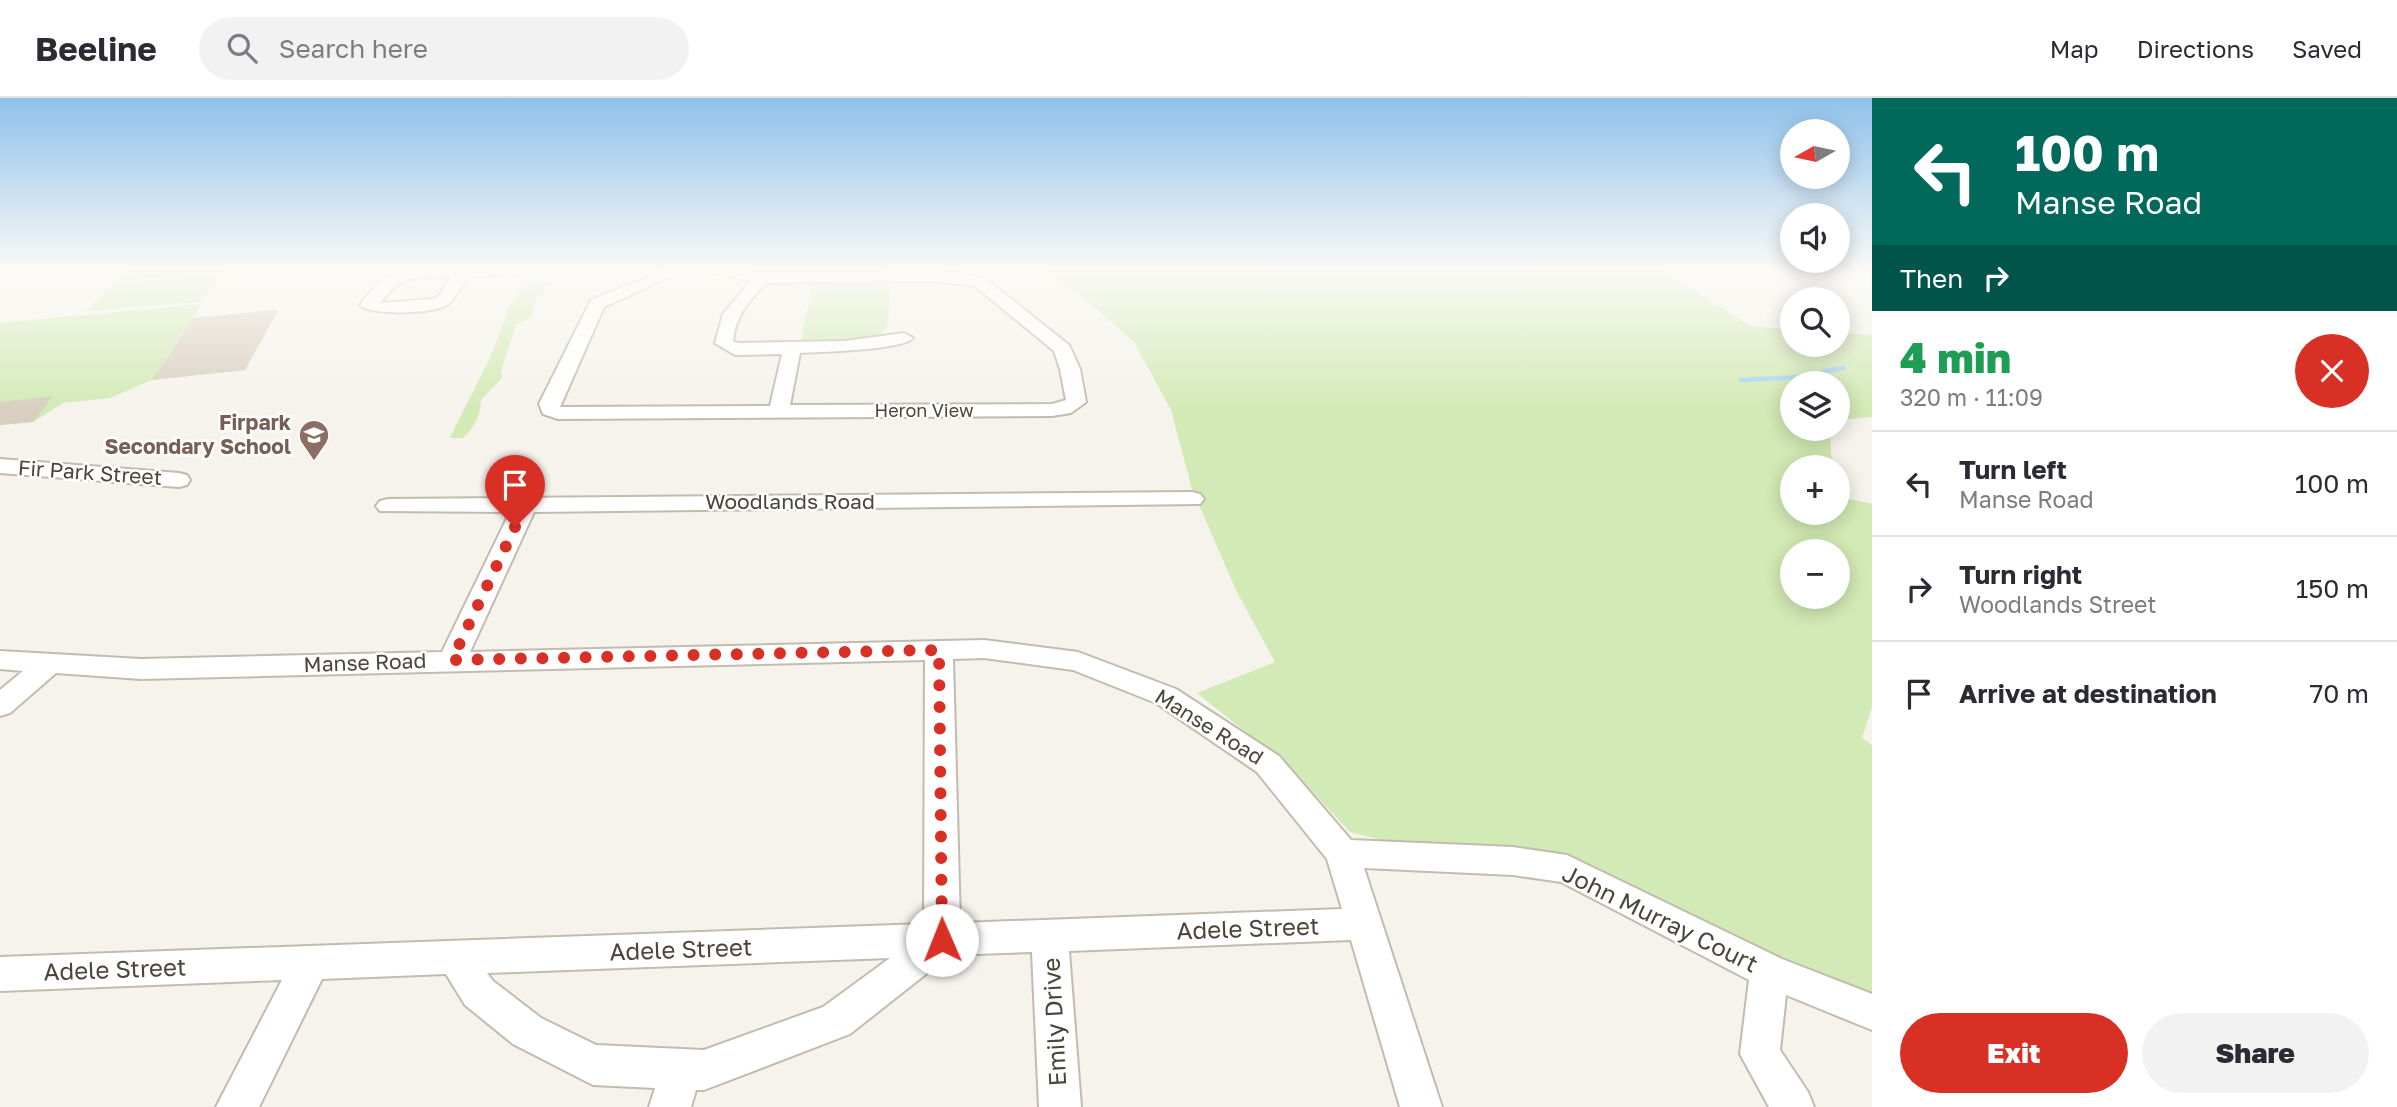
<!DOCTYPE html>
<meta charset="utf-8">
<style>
:root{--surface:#fff;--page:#f2f2f3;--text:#2b2b33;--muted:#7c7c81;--line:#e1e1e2;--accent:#d93025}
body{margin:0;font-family:"Golos Text",sans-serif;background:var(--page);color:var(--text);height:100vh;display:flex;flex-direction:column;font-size:26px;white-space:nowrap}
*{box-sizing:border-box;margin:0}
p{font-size:23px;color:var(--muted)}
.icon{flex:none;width:38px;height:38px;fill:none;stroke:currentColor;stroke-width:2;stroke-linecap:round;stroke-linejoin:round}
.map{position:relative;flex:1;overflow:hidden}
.panel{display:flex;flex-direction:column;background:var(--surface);width:525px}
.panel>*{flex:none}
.banner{background:#00695c;color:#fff;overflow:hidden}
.needle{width:46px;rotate:261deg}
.tools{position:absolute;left:1780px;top:21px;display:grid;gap:14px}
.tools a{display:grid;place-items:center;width:70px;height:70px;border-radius:50%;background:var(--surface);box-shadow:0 4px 18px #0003;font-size:35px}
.pin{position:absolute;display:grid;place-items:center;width:60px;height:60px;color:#fff;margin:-72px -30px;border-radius:50% 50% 50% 0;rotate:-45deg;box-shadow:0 0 7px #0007}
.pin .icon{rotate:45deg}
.me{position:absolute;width:77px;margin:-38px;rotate:359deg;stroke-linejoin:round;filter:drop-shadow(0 0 5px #0008)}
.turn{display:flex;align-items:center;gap:24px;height:147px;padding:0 28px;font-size:32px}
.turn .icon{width:91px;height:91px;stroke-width:2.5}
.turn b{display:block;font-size:49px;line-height:60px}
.then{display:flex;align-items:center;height:66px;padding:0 28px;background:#0003;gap:14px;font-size:26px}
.round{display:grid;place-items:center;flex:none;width:74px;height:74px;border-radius:37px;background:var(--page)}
.head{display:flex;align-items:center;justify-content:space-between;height:119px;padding:0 28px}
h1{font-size:42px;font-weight:800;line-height:52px;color:#1e9e55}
.action{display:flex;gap:14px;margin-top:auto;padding:14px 28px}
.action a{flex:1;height:80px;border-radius:42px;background:var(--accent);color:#fff;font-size:28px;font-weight:800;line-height:80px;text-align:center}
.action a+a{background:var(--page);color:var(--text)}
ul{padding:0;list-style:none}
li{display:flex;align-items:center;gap:21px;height:105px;padding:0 28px;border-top:2px solid var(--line)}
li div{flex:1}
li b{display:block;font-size:26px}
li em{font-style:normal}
header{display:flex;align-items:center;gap:42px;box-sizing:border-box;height:98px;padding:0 35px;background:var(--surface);border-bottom:2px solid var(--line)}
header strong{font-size:33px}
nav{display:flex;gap:38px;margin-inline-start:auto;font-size:24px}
.search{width:490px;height:63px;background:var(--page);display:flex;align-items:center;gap:18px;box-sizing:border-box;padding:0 24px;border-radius:38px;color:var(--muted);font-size:26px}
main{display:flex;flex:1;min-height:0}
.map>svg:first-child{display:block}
</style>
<header>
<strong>Beeline</strong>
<div class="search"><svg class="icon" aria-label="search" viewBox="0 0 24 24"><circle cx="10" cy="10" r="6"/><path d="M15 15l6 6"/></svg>Search here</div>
<nav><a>Map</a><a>Directions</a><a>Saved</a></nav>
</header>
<main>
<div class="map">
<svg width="1872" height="1009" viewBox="0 0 1872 1009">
<rect width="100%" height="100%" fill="#f6f3ec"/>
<g fill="#d2eab5" fill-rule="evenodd">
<path d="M 129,171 L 231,171 L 227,175 L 116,183 Z"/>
<path d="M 1043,171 L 1660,171 L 1750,228 L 1792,232 L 1792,247 L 1838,247 L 1838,235 L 1872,237 L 1872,319 L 1838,322 L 1838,285 L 1792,285 L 1792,331 L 1830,331 L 1832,369 L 1792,369 L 1792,415 L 1838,415 L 1838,398 L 1872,406 L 1872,609 L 1862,640 L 1872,647 L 1872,900 L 1663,826 L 1584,770 L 1425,753 L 1350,734 L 1287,667 L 1197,595 L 1275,564 L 1236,492 L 1192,391 L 1171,312 L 1134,244 L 1085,201 ZM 1792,453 L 1838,453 L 1838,499 L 1792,499 Z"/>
<path d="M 222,177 L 199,204 L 86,213 L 115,185 Z"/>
<path d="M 813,180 L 892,180 L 887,230 L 875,240 L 801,245 Z"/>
<path d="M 527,185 L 552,185 L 534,204 C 535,219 528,221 516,227 L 501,273 L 502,280 L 481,302 C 480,319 475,328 463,340 L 450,340 C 464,310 480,282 493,252 C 504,228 506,204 527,185 Z"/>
<path d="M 201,206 L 194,220 L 278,212 L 245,272 L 152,282 L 110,300 L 63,305 L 33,324 L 0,327 L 0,225 Z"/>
</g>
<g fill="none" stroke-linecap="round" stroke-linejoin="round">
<path stroke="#a9d4f2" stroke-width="4.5" d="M 1760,281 L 1741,282 L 1819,278 L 1825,273 L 1844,270"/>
</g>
<g fill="#d8cfc1">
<path d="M 278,212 L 245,272 L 152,282 L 194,220 Z"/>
<path d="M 53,298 L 33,324 L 0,327 L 0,304 Z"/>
</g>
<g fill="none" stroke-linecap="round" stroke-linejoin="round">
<g stroke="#c2bbae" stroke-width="4">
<g id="minor">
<path d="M 422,171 L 528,171 L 520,176 L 467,178 C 462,187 456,200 448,206 C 436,216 371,218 360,207 C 379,181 389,172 422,171 ZM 451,179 L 438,199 L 433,201 L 380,205 C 405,173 413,181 451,179 Z"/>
<path d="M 667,171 L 687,171 L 604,209 L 560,309 L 770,308 L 782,256 L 735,257 L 715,245 L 723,216 L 751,183 L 709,174 L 707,171 L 738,171 L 763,175 L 934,173 L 963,175 L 987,182 L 1069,247 L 1080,271 L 1086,304 L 1071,315 L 1052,318 L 558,321 L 543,316 L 539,306 L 591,202 ZM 934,183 L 975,188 L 1054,253 L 1060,271 L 1066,302 L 1052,306 L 790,307 L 800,255 C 820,254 903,252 913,240 L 904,235 L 845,243 L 738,245 L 733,243 C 736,217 749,202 767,185 Z"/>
<path d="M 0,361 L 179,375 L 187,377 L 190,382 L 187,387 L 179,389 L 0,375 Z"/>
<path d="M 1192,394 L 1200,396 L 1204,401 L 1200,406 L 534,414 L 470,554 L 984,542 L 1078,554 L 1176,591 L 1279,658 L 1351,742 L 1513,749 L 1567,757 L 1782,861 L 1872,896 L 1872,932 L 1786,897 L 1780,952 L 1808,994 L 1814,1009 L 1769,1009 L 1740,956 L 1749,882 L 1561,784 L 1513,777 L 1364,770 L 1442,1009 L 1400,1009 L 1351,842 L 1069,853 L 1081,1009 L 1039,1009 L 1032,854 L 950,857 L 850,936 L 704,992 L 696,992 L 691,1009 L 649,1009 L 655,990 L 593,987 L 513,946 L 465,907 L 446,876 L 322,881 L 259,1009 L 216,1009 L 282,882 L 0,893 L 0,859 L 924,826 L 925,562 L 141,581 L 56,575 L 10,615 L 0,618 L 0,592 L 23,573 L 0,571 L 0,553 L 141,561 L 442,554 L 510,414 L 380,413 L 376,408 L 380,403 L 388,401 ZM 984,560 L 1073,572 L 1156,605 L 1257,674 L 1327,761 L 1342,811 L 960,825 L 953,561 ZM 890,860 L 823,909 L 704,952 L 596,947 L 541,920 L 493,883 L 487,875 Z"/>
</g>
</g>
<use href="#minor" fill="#fff" fill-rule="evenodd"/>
</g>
<linearGradient id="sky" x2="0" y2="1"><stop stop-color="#8fc1ec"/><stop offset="0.55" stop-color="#fbfaf6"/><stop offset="1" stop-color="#fbfaf6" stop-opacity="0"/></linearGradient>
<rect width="1872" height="312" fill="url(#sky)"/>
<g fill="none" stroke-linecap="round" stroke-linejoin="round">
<path stroke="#d93025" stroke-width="12" stroke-dasharray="0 21.6" d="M 515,429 L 452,562 L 939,552 L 942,842"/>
</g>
<defs>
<g id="school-pin" transform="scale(1.575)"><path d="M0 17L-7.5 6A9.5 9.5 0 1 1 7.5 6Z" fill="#8d6e63" stroke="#fff"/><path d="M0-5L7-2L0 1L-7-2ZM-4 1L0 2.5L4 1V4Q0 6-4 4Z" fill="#fff"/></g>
</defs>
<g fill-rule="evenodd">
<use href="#school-pin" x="314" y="337"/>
</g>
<g text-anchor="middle" stroke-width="5" stroke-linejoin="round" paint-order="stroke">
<g font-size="18" fill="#4b4439" stroke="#fff">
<text x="924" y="319">Heron View</text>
</g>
<g font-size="21" font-weight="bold" fill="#785e54" stroke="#fff" text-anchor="end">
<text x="291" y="332">Firpark<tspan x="291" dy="24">Secondary School</tspan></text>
</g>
<g font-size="21" fill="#4b4439" stroke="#fff">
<text transform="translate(90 375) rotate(4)" y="7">Fir Park Street</text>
<text x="790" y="411">Woodlands Road</text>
<text transform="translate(365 565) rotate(-2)" y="7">Manse Road</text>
<text transform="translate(1209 629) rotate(32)" y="7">Manse Road</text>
</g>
<g font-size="24" fill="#4b4439" stroke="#fff">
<text transform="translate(1660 821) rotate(26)" y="8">John Murray Court</text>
<text transform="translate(1248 831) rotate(-2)" y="8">Adele Street</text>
<text transform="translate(681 852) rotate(-2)" y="8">Adele Street</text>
<text transform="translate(115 872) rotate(-2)" y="8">Adele Street</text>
<text transform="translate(1055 924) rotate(-93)" y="8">Emily Drive</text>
</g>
</g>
</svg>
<div class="tools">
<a><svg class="needle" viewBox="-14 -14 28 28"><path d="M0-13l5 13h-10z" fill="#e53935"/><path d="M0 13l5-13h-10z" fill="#7c7c81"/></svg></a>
<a><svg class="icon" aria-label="sound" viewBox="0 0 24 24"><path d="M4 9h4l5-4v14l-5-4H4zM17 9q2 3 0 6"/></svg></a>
<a><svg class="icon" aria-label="search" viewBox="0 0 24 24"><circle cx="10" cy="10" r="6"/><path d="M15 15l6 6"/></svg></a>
<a><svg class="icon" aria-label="layers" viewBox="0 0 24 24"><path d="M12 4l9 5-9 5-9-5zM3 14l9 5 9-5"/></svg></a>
<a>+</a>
<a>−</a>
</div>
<div class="pin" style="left:515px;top:429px;background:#d93025"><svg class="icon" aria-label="arrive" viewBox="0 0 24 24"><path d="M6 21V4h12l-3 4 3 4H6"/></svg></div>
<svg class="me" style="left:942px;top:842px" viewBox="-20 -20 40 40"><circle r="19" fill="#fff"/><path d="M0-13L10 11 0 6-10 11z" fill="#d93025"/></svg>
</div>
<section class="panel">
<div class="banner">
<div class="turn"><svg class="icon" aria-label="left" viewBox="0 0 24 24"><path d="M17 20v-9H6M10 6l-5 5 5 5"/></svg><div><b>100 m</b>Manse Road</div></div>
<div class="then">Then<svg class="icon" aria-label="right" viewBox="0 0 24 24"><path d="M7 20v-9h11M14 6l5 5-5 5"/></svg></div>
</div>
<div class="head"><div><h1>4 min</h1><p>320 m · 11:09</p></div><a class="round" style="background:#d93025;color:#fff"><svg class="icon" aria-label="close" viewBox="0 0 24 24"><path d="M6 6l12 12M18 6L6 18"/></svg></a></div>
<ul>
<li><svg class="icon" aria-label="left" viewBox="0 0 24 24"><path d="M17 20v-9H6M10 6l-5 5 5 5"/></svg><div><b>Turn left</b><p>Manse Road</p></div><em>100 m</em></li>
<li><svg class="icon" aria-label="right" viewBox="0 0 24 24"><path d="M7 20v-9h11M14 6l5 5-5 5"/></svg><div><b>Turn right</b><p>Woodlands Street</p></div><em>150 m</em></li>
<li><svg class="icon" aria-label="arrive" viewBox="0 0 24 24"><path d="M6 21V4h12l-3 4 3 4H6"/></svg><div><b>Arrive at destination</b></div><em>70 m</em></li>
</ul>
<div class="action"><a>Exit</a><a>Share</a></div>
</section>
</main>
